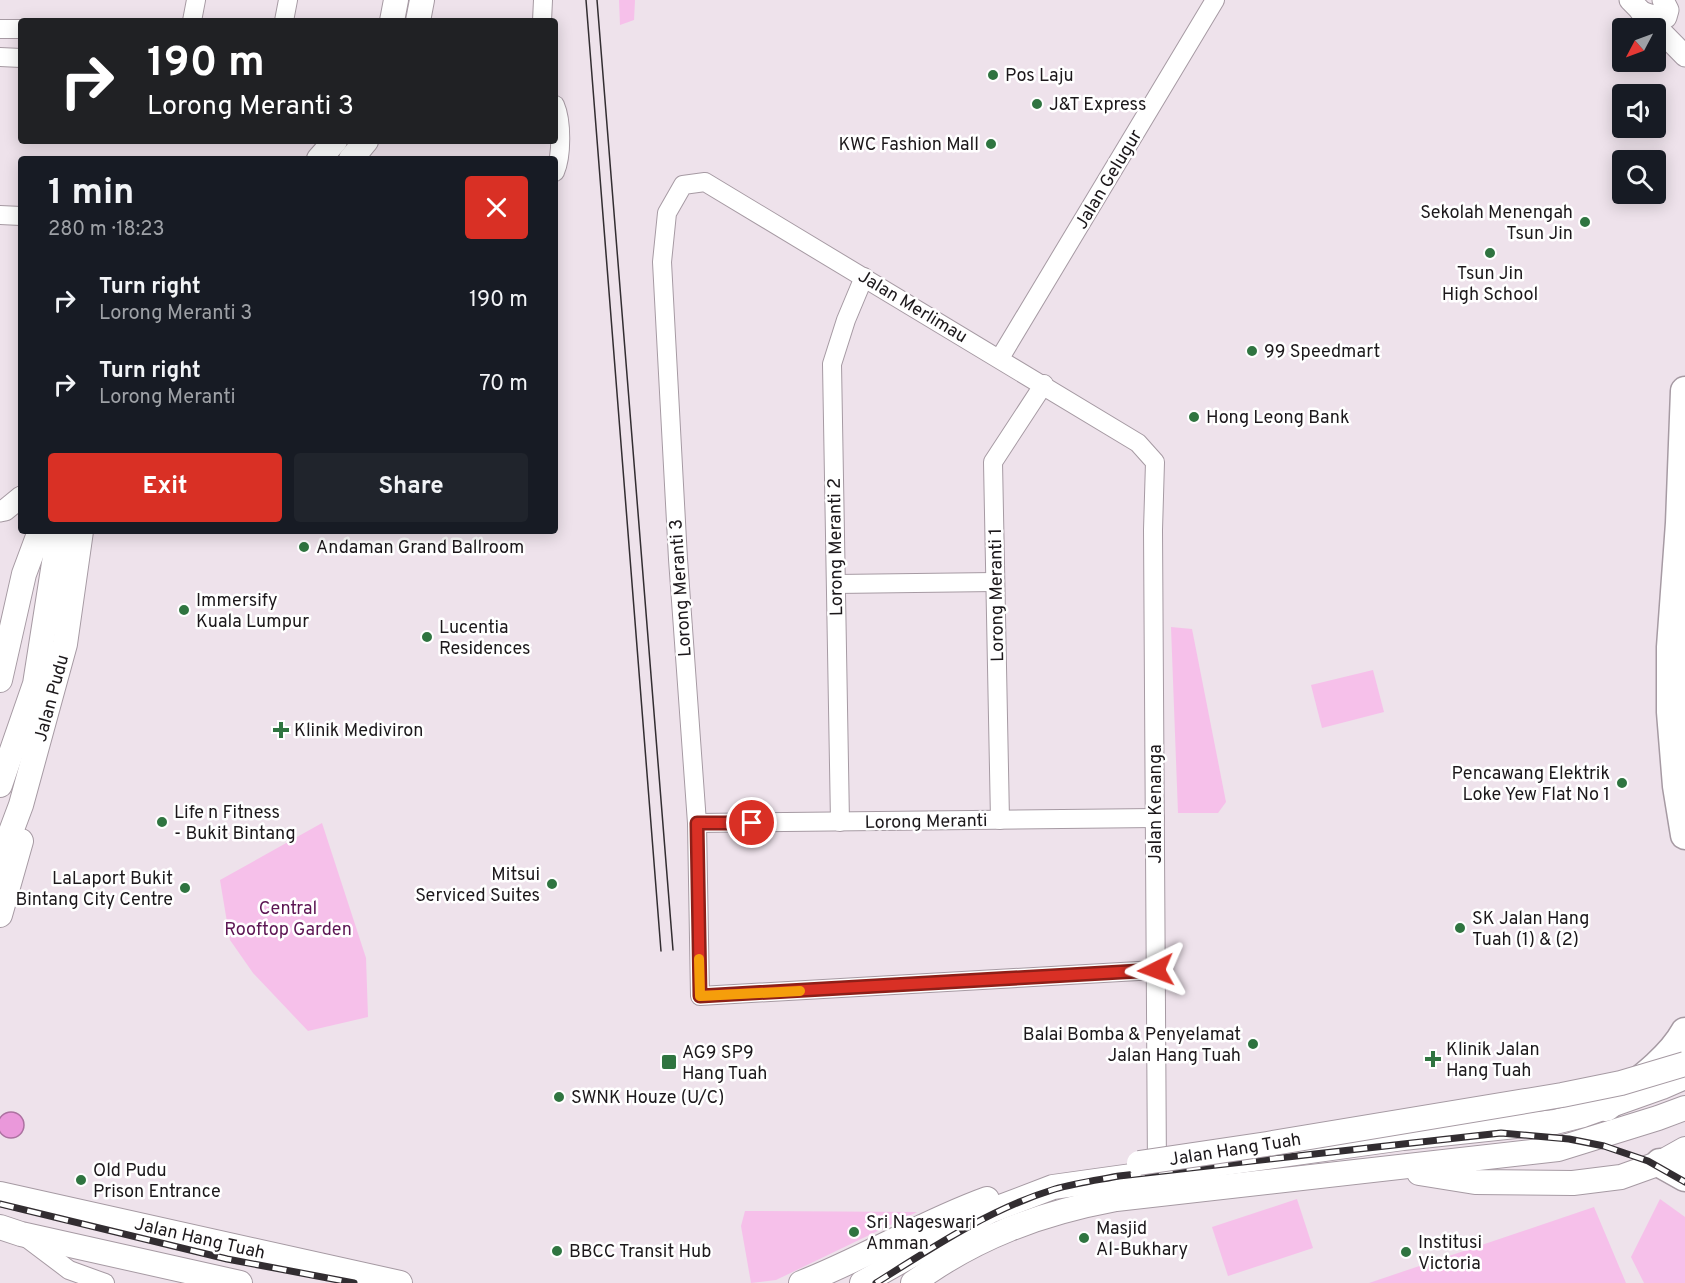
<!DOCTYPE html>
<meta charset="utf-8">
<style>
:root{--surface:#171b24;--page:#20242c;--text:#f1f3f6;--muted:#9ea1a6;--accent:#d93025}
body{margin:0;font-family:Overpass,sans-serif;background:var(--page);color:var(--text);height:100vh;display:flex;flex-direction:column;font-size:22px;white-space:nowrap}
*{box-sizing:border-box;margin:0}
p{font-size:20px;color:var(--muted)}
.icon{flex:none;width:33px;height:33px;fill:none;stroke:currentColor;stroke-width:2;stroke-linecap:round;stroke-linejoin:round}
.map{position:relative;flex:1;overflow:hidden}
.sheet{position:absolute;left:18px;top:156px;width:540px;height:378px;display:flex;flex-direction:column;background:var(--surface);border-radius:6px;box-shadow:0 3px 15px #0003}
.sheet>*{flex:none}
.hud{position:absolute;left:18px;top:18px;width:540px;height:126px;border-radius:6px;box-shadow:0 3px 15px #0003;background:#202124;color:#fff;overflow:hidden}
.needle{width:39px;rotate:229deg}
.fabs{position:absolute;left:1612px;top:18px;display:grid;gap:12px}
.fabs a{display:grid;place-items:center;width:54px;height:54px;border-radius:6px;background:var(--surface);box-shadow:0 3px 15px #0003;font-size:30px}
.pin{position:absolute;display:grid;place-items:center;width:51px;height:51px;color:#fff;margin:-26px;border:3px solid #fff;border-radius:50%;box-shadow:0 2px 6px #0007}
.me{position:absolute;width:66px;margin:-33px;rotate:267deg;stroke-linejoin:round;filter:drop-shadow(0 0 4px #0008)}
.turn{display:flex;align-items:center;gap:21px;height:126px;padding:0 30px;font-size:27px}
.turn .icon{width:78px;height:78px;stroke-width:2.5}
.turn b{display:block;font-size:42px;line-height:51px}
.round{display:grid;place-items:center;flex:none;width:63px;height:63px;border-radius:6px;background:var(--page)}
.overview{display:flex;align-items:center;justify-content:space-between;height:102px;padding:0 30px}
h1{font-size:36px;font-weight:700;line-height:45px}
.cta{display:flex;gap:12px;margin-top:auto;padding:12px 30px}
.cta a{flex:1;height:69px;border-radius:6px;background:var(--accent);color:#fff;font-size:24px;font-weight:700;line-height:69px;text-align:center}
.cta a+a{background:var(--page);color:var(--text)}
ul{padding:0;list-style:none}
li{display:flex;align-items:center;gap:18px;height:84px;padding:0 30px}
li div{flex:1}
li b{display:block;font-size:22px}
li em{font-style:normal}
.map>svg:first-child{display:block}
</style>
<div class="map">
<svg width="1685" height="1283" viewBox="0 0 1685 1283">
<rect width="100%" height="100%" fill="#eee2eb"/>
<g fill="#f6c0ea">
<path d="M 619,0 L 635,0 L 634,20 L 620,25 Z"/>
<path d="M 1171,627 L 1192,629 L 1226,802 L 1218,813 L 1178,813 Z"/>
<path d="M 1373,670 L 1384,712 L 1322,728 L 1311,685 Z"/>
<path d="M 322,823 L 366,958 L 368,1017 L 308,1031 L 253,973 L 230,940 L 220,880 Z"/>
<path d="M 1297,1199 L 1313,1248 L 1228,1276 L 1212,1227 Z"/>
<path d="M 1660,1199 L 1685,1217 L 1685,1283 L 1644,1283 L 1631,1257 Z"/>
<path d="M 1594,1207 L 1626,1283 L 1369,1283 Z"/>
<path d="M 745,1211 L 917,1212 L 776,1280 L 751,1283 L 741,1226 Z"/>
</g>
<circle fill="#ea98da" stroke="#ac72a1" stroke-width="1.5" cx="11" cy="1125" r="13"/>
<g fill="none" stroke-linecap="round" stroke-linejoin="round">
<g stroke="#a69aa3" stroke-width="20">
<g id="minor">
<path d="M 192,21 L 196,0"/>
<path d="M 284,21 L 288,0"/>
<path d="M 542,21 L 543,0"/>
<path d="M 0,29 L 21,29"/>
<path d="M 0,57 L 21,58"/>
<path d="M 555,105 C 562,121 562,156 555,172"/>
<path d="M 0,215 L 21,216"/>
<path d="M 1000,358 L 1215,0"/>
<path d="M 836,584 L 995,582"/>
<path d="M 1000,820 L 993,462 L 1044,384"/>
<path d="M 840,822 L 832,364 L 846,320 L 864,277"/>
<path d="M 697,823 L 1155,818"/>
<path d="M 1156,970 L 700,996 L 697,823 L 678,559 L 662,262 L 667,213 L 683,185 L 705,182 L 1138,443 L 1155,462 L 1153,530 L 1157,1172"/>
<path d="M 24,1236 L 69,1270 L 105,1283"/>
</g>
</g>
<g stroke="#a69aa3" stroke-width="23">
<g id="tertiary">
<path d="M 1630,0 L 1685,56"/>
<path d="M 1641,12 L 1659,18 L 1666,17 L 1668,10 L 1663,0"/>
<path d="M 0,511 L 5,510 L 21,497"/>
</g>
</g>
<g stroke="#a69aa3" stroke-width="26">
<g id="secondary">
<path d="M 392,21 L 396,0"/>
<path d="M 418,21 L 422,0"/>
<path d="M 319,159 L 335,141"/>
<path d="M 351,159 L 366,141"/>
<path d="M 0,680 L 24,574 L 40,531"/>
<path d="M 0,785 L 35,684 L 59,531"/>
<path d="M 0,861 L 21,805 L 65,644 L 81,531"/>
<path d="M 0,915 L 21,841"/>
<path d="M 1419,1173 L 1475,1182 L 1573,1183 L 1621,1177 L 1660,1163 L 1685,1149"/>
<path d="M 0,1194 L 400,1283"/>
<path d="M 0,1227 L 21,1234 L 240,1283"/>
<path d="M 801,1283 C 865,1258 923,1222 987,1199"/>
<path d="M 862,1283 L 990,1211 L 1053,1187 L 1403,1138 L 1555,1122 L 1583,1115 L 1662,1087 L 1685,1077"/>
<path d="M 913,1283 C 975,1237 1041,1213 1116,1199 L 1558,1149 L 1658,1118 L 1685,1108"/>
</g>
</g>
<g stroke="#a69aa3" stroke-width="31">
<g id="trunk">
<path d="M 1685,391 L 1680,523 L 1671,647 L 1671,712 L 1677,786 L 1685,835"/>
<path d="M 1606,1107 C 1632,1086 1669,1061 1685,1032"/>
<path d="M 1660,1163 L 1685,1177"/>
</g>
</g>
<use href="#minor" stroke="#fff" stroke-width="18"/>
<use href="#tertiary" stroke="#fff" stroke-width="21"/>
<use href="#secondary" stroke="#fff" stroke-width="24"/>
<use href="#trunk" stroke="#fff" stroke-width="28"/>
<g stroke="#322d31" stroke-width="1.5">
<path d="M 586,0 L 661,951"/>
<path d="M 597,0 L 673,950"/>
</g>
<g stroke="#322d31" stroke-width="7">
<g id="rail">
<path d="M 0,1204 L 227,1259 L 354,1283"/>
<path d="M 876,1283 C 933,1247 990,1209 1055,1189 C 1076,1183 1098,1180 1119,1176 L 1501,1133 L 1569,1139 L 1604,1146 L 1648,1161 L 1685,1182"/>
</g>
</g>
<use href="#rail" stroke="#fff" stroke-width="4.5" stroke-dasharray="14" stroke-linecap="butt"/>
<g stroke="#a69aa3" stroke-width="26" stroke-linecap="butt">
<path id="secondary-bridge" d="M 1139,1163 L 1267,1144 L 1562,1095 L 1621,1083 L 1685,1064"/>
</g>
<use href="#secondary-bridge" stroke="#fff" stroke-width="24"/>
</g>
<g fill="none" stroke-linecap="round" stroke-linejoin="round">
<g stroke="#8d1f18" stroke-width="15">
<path id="route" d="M 752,823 L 697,823 L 700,996 L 1156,970"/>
</g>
<use href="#route" stroke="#d93025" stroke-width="10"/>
<path stroke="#f59e0b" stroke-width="10" d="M 699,959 L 700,996 L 800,991"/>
</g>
<g fill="#2f7440" stroke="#fff" stroke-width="2">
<circle cx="993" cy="75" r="6"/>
<circle cx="1037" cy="104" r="6"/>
<circle cx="991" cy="144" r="6"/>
<circle cx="1585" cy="222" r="6"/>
<circle cx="1490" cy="253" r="6"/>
<circle cx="1252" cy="351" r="6"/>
<circle cx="1194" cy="417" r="6"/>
<circle cx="304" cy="547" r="6"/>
<circle cx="184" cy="610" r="6"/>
<circle cx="427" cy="637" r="6"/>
<path d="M278 721h6v6h6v6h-6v6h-6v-6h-6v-6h6z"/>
<circle cx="1622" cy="783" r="6"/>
<circle cx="162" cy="822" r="6"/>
<circle cx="552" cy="884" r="6"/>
<circle cx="185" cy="888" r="6"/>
<circle cx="1460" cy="928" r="6"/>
<circle cx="1253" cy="1044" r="6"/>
<path d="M1430 1050h6v6h6v6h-6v6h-6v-6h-6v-6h6z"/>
<rect x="661" y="1054" width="16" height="16" rx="3"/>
<circle cx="559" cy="1097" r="6"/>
<circle cx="81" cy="1180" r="6"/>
<circle cx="854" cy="1232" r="6"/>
<circle cx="1084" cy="1238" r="6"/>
<circle cx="557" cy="1251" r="6"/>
<circle cx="1406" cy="1252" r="6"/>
</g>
<g text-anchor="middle" stroke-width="5" stroke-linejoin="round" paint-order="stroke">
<g font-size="18" fill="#1c181b" stroke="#fff" text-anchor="start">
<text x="1005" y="81">Pos Laju</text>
<text x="1049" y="110">J&amp;T Express</text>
<text x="979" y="150" text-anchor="end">KWC Fashion Mall</text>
<text x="1573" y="218" text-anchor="end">Sekolah Menengah<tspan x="1573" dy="21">Tsun Jin</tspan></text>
<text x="1490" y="279" text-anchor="middle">Tsun Jin<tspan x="1490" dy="21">High School</tspan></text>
<text x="1264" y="357">99 Speedmart</text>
<text x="1206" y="423">Hong Leong Bank</text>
<text x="316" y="553">Andaman Grand Ballroom</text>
<text x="196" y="606">Immersify<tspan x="196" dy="21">Kuala Lumpur</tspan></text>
<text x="439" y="633">Lucentia<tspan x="439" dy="21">Residences</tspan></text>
<text x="294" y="736">Klinik Mediviron</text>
<text x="1610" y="779" text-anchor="end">Pencawang Elektrik<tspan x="1610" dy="21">Loke Yew Flat No 1</tspan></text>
<text x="174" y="818">Life n Fitness<tspan x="174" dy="21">- Bukit Bintang</tspan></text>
<text x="540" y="880" text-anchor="end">Mitsui<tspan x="540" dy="21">Serviced Suites</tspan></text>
<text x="173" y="884" text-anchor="end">LaLaport Bukit<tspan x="173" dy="21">Bintang City Centre</tspan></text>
<text x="1472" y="924">SK Jalan Hang<tspan x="1472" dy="21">Tuah (1) &amp; (2)</tspan></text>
<text x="1241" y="1040" text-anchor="end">Balai Bomba &amp; Penyelamat<tspan x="1241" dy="21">Jalan Hang Tuah</tspan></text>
<text x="1446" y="1055">Klinik Jalan<tspan x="1446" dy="21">Hang Tuah</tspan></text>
<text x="682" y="1058">AG9 SP9<tspan x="682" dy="21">Hang Tuah</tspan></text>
<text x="571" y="1103">SWNK Houze (U/C)</text>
<text x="93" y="1176">Old Pudu<tspan x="93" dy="21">Prison Entrance</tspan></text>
<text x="866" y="1228">Sri Nageswari<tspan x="866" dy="21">Amman</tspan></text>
<text x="1096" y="1234">Masjid<tspan x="1096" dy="21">Al-Bukhary</tspan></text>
<text x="1418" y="1248">Institusi<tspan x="1418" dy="21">Victoria</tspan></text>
<text x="569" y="1257">BBCC Transit Hub</text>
</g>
<g font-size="18" fill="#1c181b" stroke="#fff">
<text transform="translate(1108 179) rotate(-59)" y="6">Jalan Gelugur</text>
<text transform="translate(913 306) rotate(31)" y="6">Jalan Merlimau</text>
<text transform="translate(835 547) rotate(-91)" y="6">Lorong Meranti 2</text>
<text transform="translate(680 588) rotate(-94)" y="6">Lorong Meranti 3</text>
<text transform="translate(996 595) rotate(-91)" y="6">Lorong Meranti 1</text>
<text transform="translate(51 698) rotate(-75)" y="6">Jalan Pudu</text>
<text transform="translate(1155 804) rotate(-90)" y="6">Jalan Kenanga</text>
<text transform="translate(926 821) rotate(-1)" y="6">Lorong Meranti</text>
<text transform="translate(1235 1149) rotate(-9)" y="6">Jalan Hang Tuah</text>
<text transform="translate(200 1238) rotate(13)" y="6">Jalan Hang Tuah</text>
</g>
<g font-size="18" fill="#5c1553" stroke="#fff">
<text x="288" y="914">Central<tspan x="288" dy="21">Rooftop Garden</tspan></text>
</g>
</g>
</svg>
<div class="fabs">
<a><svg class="needle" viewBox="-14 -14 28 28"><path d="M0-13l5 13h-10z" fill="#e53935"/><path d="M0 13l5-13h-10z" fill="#9ea1a6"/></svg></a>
<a><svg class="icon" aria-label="sound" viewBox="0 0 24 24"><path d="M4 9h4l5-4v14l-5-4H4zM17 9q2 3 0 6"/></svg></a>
<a><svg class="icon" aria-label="search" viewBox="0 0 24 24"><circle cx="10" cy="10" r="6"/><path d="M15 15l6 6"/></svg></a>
</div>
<div class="pin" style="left:752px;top:823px;background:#d93025"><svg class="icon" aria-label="arrive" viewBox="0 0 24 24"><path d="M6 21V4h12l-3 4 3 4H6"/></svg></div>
<svg class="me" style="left:1156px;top:970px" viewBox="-20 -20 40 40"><path d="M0-17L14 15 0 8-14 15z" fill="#d93025" stroke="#fff" stroke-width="4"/></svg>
<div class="hud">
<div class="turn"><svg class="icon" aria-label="right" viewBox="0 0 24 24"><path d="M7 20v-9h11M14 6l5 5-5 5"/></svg><div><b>190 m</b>Lorong Meranti 3</div></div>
</div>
<section class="sheet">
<div class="overview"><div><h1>1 min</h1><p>280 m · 18:23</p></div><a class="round" style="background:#d93025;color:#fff"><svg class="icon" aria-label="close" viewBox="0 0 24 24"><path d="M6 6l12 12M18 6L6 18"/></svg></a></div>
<ul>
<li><svg class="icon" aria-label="right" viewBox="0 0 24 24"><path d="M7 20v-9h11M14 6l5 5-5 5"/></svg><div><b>Turn right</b><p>Lorong Meranti 3</p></div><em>190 m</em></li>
<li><svg class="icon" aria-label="right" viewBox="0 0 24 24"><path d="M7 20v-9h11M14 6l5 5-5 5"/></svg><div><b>Turn right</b><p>Lorong Meranti</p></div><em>70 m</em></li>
</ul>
<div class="cta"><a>Exit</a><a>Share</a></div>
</section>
</div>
